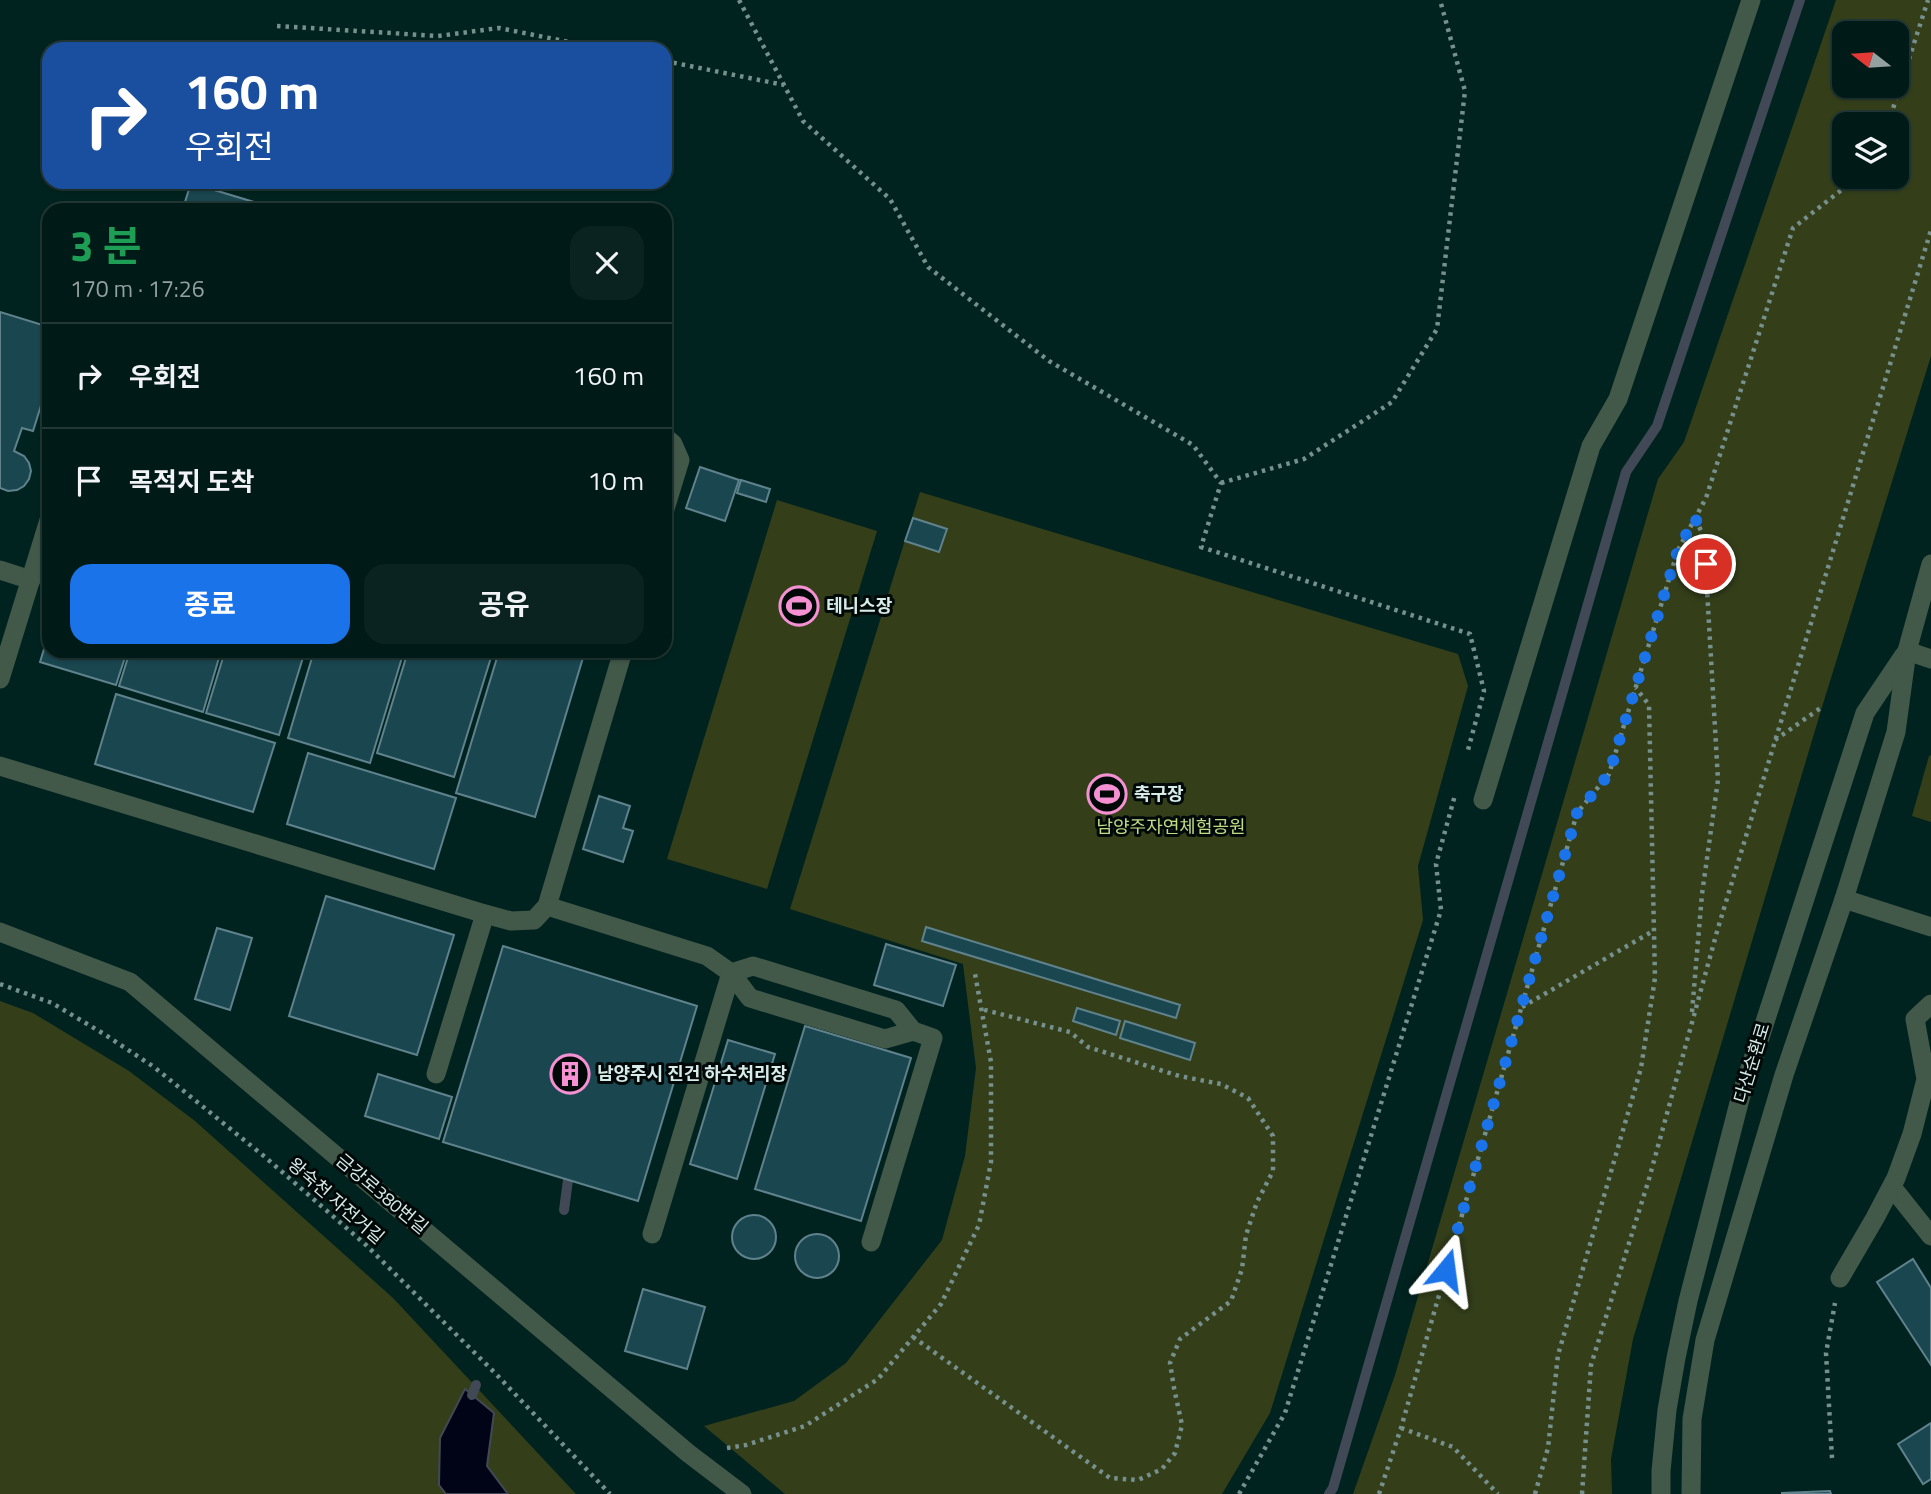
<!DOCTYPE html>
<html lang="ko">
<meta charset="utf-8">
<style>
:root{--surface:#001a17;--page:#0a2320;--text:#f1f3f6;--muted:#95a1a1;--line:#223836;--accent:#1a73e8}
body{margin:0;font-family:"Titillium Web","Noto Sans KR",sans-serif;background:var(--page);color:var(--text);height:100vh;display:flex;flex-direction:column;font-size:26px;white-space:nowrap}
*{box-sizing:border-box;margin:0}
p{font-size:23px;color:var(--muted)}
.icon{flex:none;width:38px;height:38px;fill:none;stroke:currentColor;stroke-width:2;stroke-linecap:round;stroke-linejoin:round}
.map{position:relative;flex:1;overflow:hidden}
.drawer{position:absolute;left:42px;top:203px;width:630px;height:455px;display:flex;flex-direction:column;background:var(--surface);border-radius:21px;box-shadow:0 2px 5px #0004,0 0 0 2px var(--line)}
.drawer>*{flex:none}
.top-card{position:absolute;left:42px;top:42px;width:630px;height:147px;border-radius:21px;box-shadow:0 2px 5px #0004,0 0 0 2px var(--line);background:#1a4fa0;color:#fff;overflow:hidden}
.needle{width:46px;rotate:287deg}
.buttons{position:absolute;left:1832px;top:21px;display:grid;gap:14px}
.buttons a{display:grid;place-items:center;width:77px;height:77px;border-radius:14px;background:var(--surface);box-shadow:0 2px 5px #0004,0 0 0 2px var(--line);font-size:35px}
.pin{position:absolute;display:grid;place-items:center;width:60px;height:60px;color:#fff;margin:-30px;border:4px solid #fff;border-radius:50%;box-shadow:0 2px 7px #0007}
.me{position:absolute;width:77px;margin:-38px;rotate:16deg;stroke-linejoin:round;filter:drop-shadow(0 0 5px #0008)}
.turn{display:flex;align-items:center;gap:24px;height:147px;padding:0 28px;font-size:32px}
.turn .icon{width:91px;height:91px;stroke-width:2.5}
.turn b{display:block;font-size:49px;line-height:60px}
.round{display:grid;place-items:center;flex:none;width:74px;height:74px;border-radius:21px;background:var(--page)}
.headline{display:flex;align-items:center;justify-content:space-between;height:119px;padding:0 28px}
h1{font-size:42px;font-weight:700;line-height:52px;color:#1e9e55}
.cta{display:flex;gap:14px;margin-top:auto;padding:14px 28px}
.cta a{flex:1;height:80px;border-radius:21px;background:var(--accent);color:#fff;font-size:28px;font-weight:700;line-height:80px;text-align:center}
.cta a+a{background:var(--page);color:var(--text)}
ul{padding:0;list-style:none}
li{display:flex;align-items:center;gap:21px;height:105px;padding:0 28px;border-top:2px solid var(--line)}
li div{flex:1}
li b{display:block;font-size:26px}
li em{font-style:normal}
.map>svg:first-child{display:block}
</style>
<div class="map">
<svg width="1931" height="1494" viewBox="0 0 1931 1494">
<rect width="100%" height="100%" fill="#00231f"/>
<g fill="#343f1a" fill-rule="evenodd">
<path d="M 1836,0 L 1931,0 L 1931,356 L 1822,707 L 1633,1339 L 1611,1459 L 1612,1494 L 1353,1494 L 1395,1375 L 1658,479 L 1684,442 ZM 1844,33 L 1897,33 L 1897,86 L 1844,86 ZM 1897,124 L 1897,177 L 1844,177 L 1844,124 Z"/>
<path d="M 920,492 L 1458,654 L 1468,686 L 1418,866 L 1423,920 L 1270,1413 L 1222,1494 L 785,1494 L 704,1426 L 794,1401 L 846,1363 L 942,1240 L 965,1156 L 976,1068 L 963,964 L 790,909 Z"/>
<path d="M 777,500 L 877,531 L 767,889 L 667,859 Z"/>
<path d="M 1931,755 L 1931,822 L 1912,816 L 1929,756 Z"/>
<path d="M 0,1001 L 33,1013 L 129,1071 L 195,1121 L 393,1298 L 576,1494 L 0,1494 Z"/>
</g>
<path fill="#000416" stroke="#404955" stroke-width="2" d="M 465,1389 L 494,1413 L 487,1466 L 508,1494 L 446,1494 L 439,1485 L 440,1438 Z"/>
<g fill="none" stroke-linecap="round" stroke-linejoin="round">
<g stroke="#404955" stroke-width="10">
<path d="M 564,1210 L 568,1180"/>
<path d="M 472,1395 L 476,1385"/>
<path d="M 1329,1494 L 1333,1488 L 1626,472 L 1657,426 L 1800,0"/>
</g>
</g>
<g fill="#1a4650" stroke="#5f828c" stroke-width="2">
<path d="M 191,183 L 264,205 L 263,210 L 202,210 L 184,205 Z"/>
<path d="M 0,312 L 49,327 L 49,380 L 33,431 L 22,428 L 14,451 L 24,456 L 29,463 L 31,471 L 29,479 L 24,486 L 17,490 L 8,491 L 0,488 Z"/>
<path d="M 700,467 L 739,480 L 725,521 L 686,508 Z"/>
<path d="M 741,480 L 770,489 L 766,502 L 737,493 Z"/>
<path d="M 913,518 L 947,529 L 939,552 L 905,541 Z"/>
<path d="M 49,633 L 49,651 L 127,651 L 116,685 L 40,662 Z"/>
<path d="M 130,651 L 221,651 L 203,712 L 119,686 Z"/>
<path d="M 225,651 L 305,651 L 279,735 L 206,713 Z"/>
<path d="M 314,651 L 404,651 L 370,763 L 288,738 Z"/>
<path d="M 408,651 L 493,651 L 454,777 L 377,753 Z"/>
<path d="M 499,651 L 585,651 L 535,817 L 456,793 Z"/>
<path d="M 116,694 L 275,743 L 253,812 L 95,764 Z"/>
<path d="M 308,753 L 456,798 L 434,869 L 287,824 Z"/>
<path d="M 599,796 L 630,806 L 623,828 L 633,831 L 623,862 L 583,849 Z"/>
<path d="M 326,896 L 454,935 L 417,1055 L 289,1016 Z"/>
<path d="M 926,927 L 1180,1005 L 1176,1018 L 922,941 Z"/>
<path d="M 217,928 L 252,938 L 230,1010 L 195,999 Z"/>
<path d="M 886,944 L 956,965 L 943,1006 L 874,985 Z"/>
<path d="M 503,946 L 697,1006 L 638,1201 L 443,1142 Z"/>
<path d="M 1077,1008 L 1120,1021 L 1116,1035 L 1073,1021 Z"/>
<path d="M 1125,1021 L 1195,1043 L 1190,1060 L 1120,1038 Z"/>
<path d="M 805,1026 L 911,1058 L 861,1221 L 755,1189 Z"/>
<path d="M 728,1040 L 775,1054 L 737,1179 L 690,1164 Z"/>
<path d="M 378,1074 L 452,1097 L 439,1139 L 365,1116 Z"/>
<circle cx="754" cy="1237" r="22"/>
<circle cx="817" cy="1256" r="22"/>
<path d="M 1913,1259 L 1931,1288 L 1931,1365 L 1877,1282 Z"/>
<path d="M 643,1289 L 705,1307 L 687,1369 L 625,1351 Z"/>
<path d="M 1931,1423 L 1931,1479 L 1923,1484 L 1898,1444 Z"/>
<path d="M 1830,1491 L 1831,1494 L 1782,1494 L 1782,1493 Z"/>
</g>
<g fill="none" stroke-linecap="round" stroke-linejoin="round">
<g stroke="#76908d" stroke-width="4.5" stroke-dasharray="3.5 5" stroke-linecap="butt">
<path d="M 739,0 L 803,121 L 890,199 L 928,267 L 1049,361 L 1193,445 L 1221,483 L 1201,547 L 1470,634 L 1484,691 L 1468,750"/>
<path d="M 277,26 L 438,36 L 499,28 L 604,49"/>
<path d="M 665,61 L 784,85"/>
<path d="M 1888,124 L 1928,0"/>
<path d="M 1221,483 L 1304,459 L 1392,402 L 1437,329 L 1465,91 L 1440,0"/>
<path d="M 1775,740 L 1822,707"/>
<path d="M 0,984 L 52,1003 L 104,1034 L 154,1067 L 265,1157 L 366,1245 L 495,1373 L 610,1494"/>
<path d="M 1522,1007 L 1653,931"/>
<path d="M 1692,1012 L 1702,894 L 1718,780 L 1704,537 L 1695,518"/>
<path d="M 913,1337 L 1110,1478 L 1138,1480 L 1162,1469 L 1175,1453 L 1182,1425 L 1174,1388 L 1170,1363 L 1180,1339 L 1231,1301 L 1242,1269 L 1246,1235 L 1257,1202 L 1273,1171 L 1273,1136 L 1248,1098 L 1221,1084 L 1179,1076 L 1088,1047 L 1070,1032 L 981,1009"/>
<path d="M 1401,1428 L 1453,1447 L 1498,1494"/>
<path d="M 727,1448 L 746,1445 L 805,1426 L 878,1379 L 941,1304 L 979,1225 L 991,1162 L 991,1062 L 975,974"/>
<path d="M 1832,1458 L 1826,1353 L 1835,1303"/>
<path d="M 1239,1494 L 1285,1413 L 1441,910 L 1436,864 L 1455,795"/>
<path d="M 1379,1494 L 1401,1428 L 1577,813 L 1609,774 L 1678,550 L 1706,498 L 1793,228 L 1858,177"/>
<path d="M 1535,1494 L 1548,1448 L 1558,1355 L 1641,1068 L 1655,978 L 1649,705 L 1636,688"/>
<path d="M 1582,1494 L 1591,1365 L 1649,1179 L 1718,928 L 1931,230"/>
</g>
<g stroke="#425848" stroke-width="19">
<path d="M 665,437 L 673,444 L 680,460 L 665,509"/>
<path d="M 0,570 L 31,580"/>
<path d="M 0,679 L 49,520"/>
<path d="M 0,766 L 485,914 L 511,921 L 534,920 L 547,906 L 623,651"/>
<path d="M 1844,899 L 1931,927"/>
<path d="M 547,906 L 707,956 L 731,973 L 652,1234"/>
<path d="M 436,1074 L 485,914"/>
<path d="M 1892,1187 L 1931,1236"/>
<path d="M 871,1242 L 933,1038 L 913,1031 L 896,1010 L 753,966 L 731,973 L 750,998 L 885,1039 L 913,1031"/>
<path d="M 1840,1278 L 1875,1218 L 1896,1178 L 1912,1134 L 1926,1079 L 1915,1019 L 1931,1004"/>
</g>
<g stroke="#425848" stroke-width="19">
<path d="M 1483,800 L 1591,446 L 1618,399 L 1751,0"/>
<path d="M 0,932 L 130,982 L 688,1453 L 742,1494"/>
</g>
<g stroke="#425848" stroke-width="19">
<path d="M 1907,651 L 1931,659"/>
<path d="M 1661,1494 L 1661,1471 L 1667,1410 L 1676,1358 L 1688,1301 L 1740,1099 L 1865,713 L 1904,655"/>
<path d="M 1691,1494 L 1692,1419 L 1705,1340 L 1784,1075 L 1844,899 L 1896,732 L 1907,651 L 1931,564"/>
</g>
</g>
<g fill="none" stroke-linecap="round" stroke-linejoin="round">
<path stroke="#1a73e8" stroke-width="12" stroke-dasharray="0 21.6" d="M 1446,1270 L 1577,813 L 1609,774 L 1678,550 L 1695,518 L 1704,537 L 1706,564"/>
</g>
<defs>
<g id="stadium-ring" transform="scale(2.0125)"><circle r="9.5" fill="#000908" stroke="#f591d2" stroke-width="1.5"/><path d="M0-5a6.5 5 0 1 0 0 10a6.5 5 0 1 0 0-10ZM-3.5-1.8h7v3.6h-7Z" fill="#f591d2"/></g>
<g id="building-ring" transform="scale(2.0125)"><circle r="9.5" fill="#000908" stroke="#f591d2" stroke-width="1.5"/><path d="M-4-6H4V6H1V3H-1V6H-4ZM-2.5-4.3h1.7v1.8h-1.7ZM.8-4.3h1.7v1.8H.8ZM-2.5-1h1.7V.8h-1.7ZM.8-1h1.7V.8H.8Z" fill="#f591d2"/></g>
</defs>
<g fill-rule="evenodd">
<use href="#stadium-ring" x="799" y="606"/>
<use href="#stadium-ring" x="1107" y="794"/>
<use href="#building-ring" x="570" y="1074"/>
</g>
<g text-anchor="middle" stroke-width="6" stroke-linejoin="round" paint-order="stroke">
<g font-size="18" font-weight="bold" fill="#d7ebe8" stroke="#000908" text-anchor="start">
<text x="826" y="612">테니스장</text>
<text x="1134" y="800">축구장</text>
<text x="597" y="1080">남양주시 진건 하수처리장</text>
</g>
<g font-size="18" fill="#c2dc86" stroke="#000908">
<text x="1171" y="833">남양주자연체험공원</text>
</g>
<g font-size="18" fill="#d7ebe8" stroke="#000908">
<text transform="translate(1752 1063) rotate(-73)" y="6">다산순환로</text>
<text transform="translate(382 1194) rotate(40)" y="6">금강로380번길</text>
<text transform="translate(336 1201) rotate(41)" y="6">왕숙천 자전거길</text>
</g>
</g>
</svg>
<div class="buttons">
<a><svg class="needle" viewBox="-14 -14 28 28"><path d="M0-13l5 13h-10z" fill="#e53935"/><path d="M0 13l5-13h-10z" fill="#95a1a1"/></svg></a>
<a><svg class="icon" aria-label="layers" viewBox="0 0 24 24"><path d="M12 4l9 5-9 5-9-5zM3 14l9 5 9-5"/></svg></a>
</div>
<div class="pin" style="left:1706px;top:564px;background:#d93025"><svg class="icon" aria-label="arrive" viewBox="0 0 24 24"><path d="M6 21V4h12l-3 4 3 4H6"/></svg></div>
<svg class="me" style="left:1446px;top:1270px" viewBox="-20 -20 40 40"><path d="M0-17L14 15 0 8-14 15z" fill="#1a73e8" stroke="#fff" stroke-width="4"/></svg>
<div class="top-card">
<div class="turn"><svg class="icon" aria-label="right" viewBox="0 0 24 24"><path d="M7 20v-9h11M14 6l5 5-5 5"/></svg><div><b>160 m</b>우회전</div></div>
</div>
<section class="drawer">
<div class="headline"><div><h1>3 분</h1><p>170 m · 17:26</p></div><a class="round"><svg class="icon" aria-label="close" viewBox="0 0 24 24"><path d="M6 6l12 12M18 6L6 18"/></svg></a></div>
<ul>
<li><svg class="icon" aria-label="right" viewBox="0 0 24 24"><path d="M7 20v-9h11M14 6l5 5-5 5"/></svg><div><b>우회전</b></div><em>160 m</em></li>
<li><svg class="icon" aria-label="arrive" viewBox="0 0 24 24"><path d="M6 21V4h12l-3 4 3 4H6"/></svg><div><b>목적지 도착</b></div><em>10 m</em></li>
</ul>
<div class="cta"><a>종료</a><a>공유</a></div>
</section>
</div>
